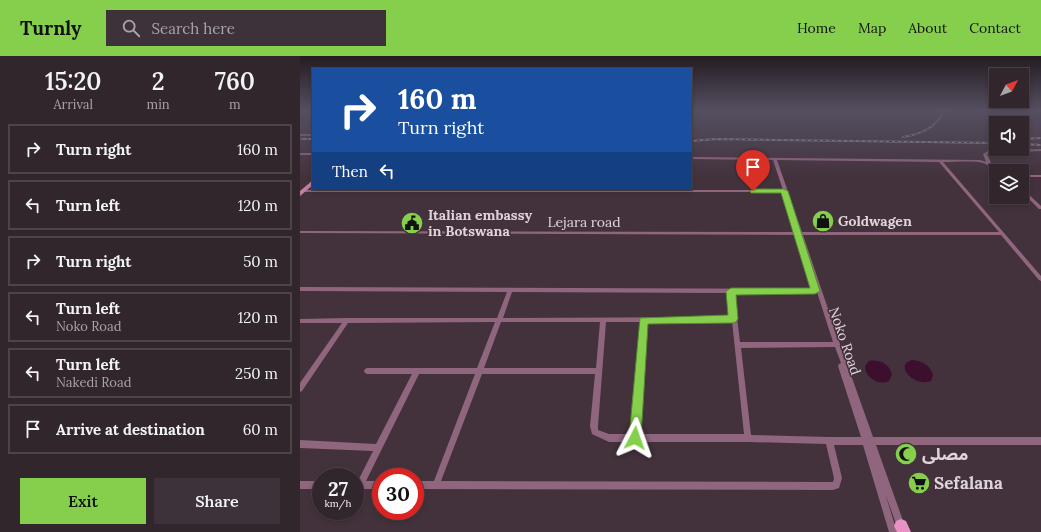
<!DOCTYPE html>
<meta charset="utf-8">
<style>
:root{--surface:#32262d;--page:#3d3239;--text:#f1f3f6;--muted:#a8a5aa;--line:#4d4349;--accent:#86cf4c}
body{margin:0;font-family:Lora,"Noto Sans Arabic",serif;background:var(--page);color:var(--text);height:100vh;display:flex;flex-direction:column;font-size:15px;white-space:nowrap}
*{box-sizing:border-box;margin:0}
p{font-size:13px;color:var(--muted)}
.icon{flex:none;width:22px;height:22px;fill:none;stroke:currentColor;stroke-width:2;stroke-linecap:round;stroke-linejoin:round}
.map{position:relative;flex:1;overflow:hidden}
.side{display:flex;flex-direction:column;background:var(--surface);width:300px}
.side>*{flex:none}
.hud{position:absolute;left:12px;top:12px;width:380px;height:122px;border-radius:0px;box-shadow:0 2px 6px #0003,0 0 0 1px var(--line);background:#1a4fa0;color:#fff;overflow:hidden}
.needle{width:26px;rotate:49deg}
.tools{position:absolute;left:689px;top:12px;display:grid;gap:8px}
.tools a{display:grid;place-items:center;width:40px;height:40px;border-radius:0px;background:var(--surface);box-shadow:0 2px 6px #0003,0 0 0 1px var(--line);font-size:20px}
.speed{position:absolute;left:12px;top:412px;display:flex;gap:8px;font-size:20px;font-weight:700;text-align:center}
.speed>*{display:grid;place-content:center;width:52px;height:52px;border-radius:50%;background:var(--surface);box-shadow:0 2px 6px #0003,0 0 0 1px var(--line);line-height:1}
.speed small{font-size:10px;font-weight:400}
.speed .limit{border:6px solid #d22;background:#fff;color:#111}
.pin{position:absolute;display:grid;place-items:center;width:34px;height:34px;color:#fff;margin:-41px -17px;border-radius:50% 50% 50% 0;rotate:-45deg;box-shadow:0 0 4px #0007}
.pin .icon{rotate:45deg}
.me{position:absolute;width:44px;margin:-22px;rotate:4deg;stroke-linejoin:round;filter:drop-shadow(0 0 3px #0008)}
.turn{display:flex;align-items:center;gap:14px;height:84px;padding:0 20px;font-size:18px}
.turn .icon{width:52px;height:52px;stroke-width:2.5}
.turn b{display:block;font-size:28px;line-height:34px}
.then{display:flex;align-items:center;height:38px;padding:0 20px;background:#0003;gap:8px;font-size:15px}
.eta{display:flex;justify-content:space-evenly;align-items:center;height:68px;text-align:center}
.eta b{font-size:24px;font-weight:600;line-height:28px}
.cta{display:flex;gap:8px;margin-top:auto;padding:8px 20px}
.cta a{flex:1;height:46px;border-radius:0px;background:var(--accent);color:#111;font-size:16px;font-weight:600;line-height:46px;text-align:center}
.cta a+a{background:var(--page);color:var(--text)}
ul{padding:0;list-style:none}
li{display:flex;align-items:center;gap:12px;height:50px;margin:0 8px 6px;padding:0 12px;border:2px solid var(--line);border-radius:0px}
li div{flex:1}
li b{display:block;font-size:15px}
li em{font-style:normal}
header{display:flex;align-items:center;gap:24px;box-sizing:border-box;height:56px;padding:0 20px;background:var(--accent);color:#111}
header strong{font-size:19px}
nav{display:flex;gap:22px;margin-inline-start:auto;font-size:14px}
.search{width:280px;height:36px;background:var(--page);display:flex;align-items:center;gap:10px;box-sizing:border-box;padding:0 14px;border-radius:0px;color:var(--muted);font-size:15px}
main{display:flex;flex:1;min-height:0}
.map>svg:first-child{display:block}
</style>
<header>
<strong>Turnly</strong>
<div class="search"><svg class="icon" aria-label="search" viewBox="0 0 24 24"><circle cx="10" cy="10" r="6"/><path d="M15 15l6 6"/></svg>Search here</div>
<nav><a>Home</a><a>Map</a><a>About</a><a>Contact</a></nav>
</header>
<main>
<section class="side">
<div class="eta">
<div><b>15:20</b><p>Arrival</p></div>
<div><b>2</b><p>min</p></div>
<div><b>760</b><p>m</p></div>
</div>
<ul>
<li><svg class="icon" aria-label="right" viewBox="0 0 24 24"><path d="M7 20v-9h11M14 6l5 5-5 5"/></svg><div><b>Turn right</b></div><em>160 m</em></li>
<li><svg class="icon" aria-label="left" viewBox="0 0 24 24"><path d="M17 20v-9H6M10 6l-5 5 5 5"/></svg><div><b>Turn left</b></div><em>120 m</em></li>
<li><svg class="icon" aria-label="right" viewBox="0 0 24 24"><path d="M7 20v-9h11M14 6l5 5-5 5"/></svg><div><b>Turn right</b></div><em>50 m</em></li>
<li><svg class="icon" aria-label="left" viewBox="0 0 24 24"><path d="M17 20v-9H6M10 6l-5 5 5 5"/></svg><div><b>Turn left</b><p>Noko Road</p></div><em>120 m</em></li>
<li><svg class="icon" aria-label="left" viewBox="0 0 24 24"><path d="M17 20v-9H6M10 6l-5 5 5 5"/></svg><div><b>Turn left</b><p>Nakedi Road</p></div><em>250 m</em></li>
<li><svg class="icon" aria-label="arrive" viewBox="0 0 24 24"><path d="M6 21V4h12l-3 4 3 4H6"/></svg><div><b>Arrive at destination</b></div><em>60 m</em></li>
</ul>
<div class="cta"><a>Exit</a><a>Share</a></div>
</section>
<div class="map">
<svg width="741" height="476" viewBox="0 0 741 476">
<rect width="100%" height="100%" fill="#43323c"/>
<g fill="#3d0f2e">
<path d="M 612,304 C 622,305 630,309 633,319 L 631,325 C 615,332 593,309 612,304 Z"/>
<path d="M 569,305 C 579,303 590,308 592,319 L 589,325 C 579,330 565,322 565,310 Z"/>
</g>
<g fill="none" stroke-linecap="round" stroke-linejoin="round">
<g fill="#90667e" fill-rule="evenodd">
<rect x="0" y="78" width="13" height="2"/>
<path d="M 741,93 L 741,95 L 689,97 L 687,98 L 691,107 L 703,115 C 694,115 688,107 679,106 C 667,105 654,106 643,106 L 741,220 L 741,225 L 739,224 L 701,179 L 503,179 L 541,291 L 573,381 L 741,381 L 741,389 L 576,389 L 607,476 L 599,476 L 585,437 L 597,476 L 589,476 L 563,389 L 534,389 L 542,422 L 539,432 L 533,434 L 115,433 L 115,425 L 134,425 L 175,318 L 119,318 L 66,425 L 81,425 L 81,433 L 55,433 L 55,425 L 58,425 L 73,395 L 0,392 L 0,384 L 76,388 L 112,318 L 67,318 L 65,317 L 64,315 L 65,313 L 67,312 L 177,312 L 195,266 L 48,267 L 2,335 L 0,336 L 0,327 L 42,267 L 0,267 L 0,263 L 47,262 L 197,262 L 207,236 L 0,235 L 0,231 L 516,233 L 498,179 L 0,177 L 0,175 L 497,176 L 484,136 L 2,136 L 2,134 L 483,134 L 473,104 L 391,103 L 391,101 L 680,104 L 686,106 L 683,98 L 688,95 ZM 477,104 L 639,106 L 699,176 L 502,176 ZM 212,236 L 428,237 L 431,261 L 203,262 ZM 517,236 L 533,286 L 440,286 L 434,237 ZM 432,265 L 444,378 L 339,378 L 346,266 ZM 201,266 L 300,266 L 296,312 L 184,312 ZM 306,266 L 340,266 L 332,378 L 309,378 L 298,374 L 298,370 ZM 535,291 L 541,307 L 539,308 L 538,310 L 561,381 L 529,381 L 451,379 L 441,292 ZM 182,318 L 295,318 L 290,370 L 292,378 L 309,386 L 448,386 L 526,388 L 534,422 L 533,426 L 141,425 Z"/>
<rect x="0" y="97" width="13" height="2"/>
<rect x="722" y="119" width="19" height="2"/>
<path d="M 722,133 L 723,133 L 741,150 L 741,153 L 739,153 L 722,136 Z"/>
<rect x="0" y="425" width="21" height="8"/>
</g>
<path fill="#c17fa6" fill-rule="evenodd" d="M 13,124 L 13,129 L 0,140 L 0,135 Z"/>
<path fill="#e791c4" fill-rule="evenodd" d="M 601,463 L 606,465 L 611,476 L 597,476 L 594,470 L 596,465 Z"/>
<g stroke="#9a8c94" stroke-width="2">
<g id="rail">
<path d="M 603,81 C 621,78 636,72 644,55"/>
<path d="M 0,83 L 13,83"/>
<path d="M 722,83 L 741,82"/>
<path d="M 391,85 L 416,83 L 696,87"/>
<path d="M 722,88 L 741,89"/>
</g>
</g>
<use href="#rail" stroke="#43323c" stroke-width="1" stroke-dasharray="3" stroke-linecap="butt"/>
</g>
<linearGradient id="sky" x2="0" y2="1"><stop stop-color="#251c21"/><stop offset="0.45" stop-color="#554f61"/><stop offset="1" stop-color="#554f61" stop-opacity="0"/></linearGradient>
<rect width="741" height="121" fill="url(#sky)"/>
<path fill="#86cf4c" stroke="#578731" d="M 453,133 L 484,133 L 488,135 L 520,235 L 515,238 L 436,239 L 438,263 L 436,266 L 433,267 L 348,268 L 341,382 L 339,386 L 335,388 L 331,386 L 329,382 L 340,262 L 428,259 L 426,235 L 431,232 L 510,232 L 481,137 L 451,137 L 450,135 Z"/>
<defs>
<g id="shop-disc" transform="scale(1.15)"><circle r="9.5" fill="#86cf4c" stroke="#43323c"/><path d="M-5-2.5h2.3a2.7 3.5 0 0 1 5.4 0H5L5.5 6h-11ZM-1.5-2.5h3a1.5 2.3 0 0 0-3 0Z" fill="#111"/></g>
<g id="civic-disc" transform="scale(1.15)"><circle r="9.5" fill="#86cf4c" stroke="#43323c"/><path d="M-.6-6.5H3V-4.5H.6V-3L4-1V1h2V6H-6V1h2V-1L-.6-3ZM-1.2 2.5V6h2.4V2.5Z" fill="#111"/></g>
<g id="mosque-disc" transform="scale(1.15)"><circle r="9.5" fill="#86cf4c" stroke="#43323c"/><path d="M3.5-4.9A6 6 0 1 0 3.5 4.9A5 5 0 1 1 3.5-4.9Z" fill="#111"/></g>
<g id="supermarket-disc" transform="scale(1.15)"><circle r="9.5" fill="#86cf4c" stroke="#43323c"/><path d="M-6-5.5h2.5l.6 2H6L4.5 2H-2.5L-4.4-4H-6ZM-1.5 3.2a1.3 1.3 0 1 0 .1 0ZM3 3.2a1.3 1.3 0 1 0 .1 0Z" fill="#111"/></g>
</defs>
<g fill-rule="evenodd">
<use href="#shop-disc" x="523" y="165"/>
<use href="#civic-disc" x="112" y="167"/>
<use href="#mosque-disc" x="606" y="398"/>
<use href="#supermarket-disc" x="619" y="427"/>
</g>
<g text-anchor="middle" stroke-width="3.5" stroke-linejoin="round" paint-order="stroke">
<g font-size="14" font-weight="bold" fill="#e0d4db" stroke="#43323c" text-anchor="start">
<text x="128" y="164">Italian embassy<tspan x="128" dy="16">in Botswana</tspan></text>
<text x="538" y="170">Goldwagen</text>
</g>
<g font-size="14" fill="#e0d4db" stroke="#43323c">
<text x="284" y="171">Lejara road</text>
<text transform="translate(545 285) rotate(71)" y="5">Noko Road</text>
</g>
<g font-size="17" font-weight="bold" fill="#e0d4db" stroke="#43323c" text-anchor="start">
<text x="622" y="404">مصلى</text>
<text x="634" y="433">Sefalana</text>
</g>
</g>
</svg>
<div class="tools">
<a><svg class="needle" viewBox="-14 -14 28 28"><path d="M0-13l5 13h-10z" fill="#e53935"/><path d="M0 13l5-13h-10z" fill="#a8a5aa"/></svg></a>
<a><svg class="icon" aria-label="sound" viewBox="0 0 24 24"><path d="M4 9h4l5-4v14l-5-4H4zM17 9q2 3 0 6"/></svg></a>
<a><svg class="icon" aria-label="layers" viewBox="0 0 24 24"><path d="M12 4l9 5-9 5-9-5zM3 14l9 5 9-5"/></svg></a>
</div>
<div class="speed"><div>27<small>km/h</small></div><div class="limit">30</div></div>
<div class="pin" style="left:453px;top:135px;background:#d93025"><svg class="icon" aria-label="arrive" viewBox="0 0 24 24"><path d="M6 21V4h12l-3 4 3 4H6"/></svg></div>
<svg class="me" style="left:335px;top:382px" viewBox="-20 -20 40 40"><path d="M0-17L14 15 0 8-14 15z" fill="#86cf4c" stroke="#fff" stroke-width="4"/></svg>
<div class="hud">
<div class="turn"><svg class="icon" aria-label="right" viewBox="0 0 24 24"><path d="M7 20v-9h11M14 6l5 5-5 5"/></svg><div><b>160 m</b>Turn right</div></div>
<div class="then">Then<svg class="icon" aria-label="left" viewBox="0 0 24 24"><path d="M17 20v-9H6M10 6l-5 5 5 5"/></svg></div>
</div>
</div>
</main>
